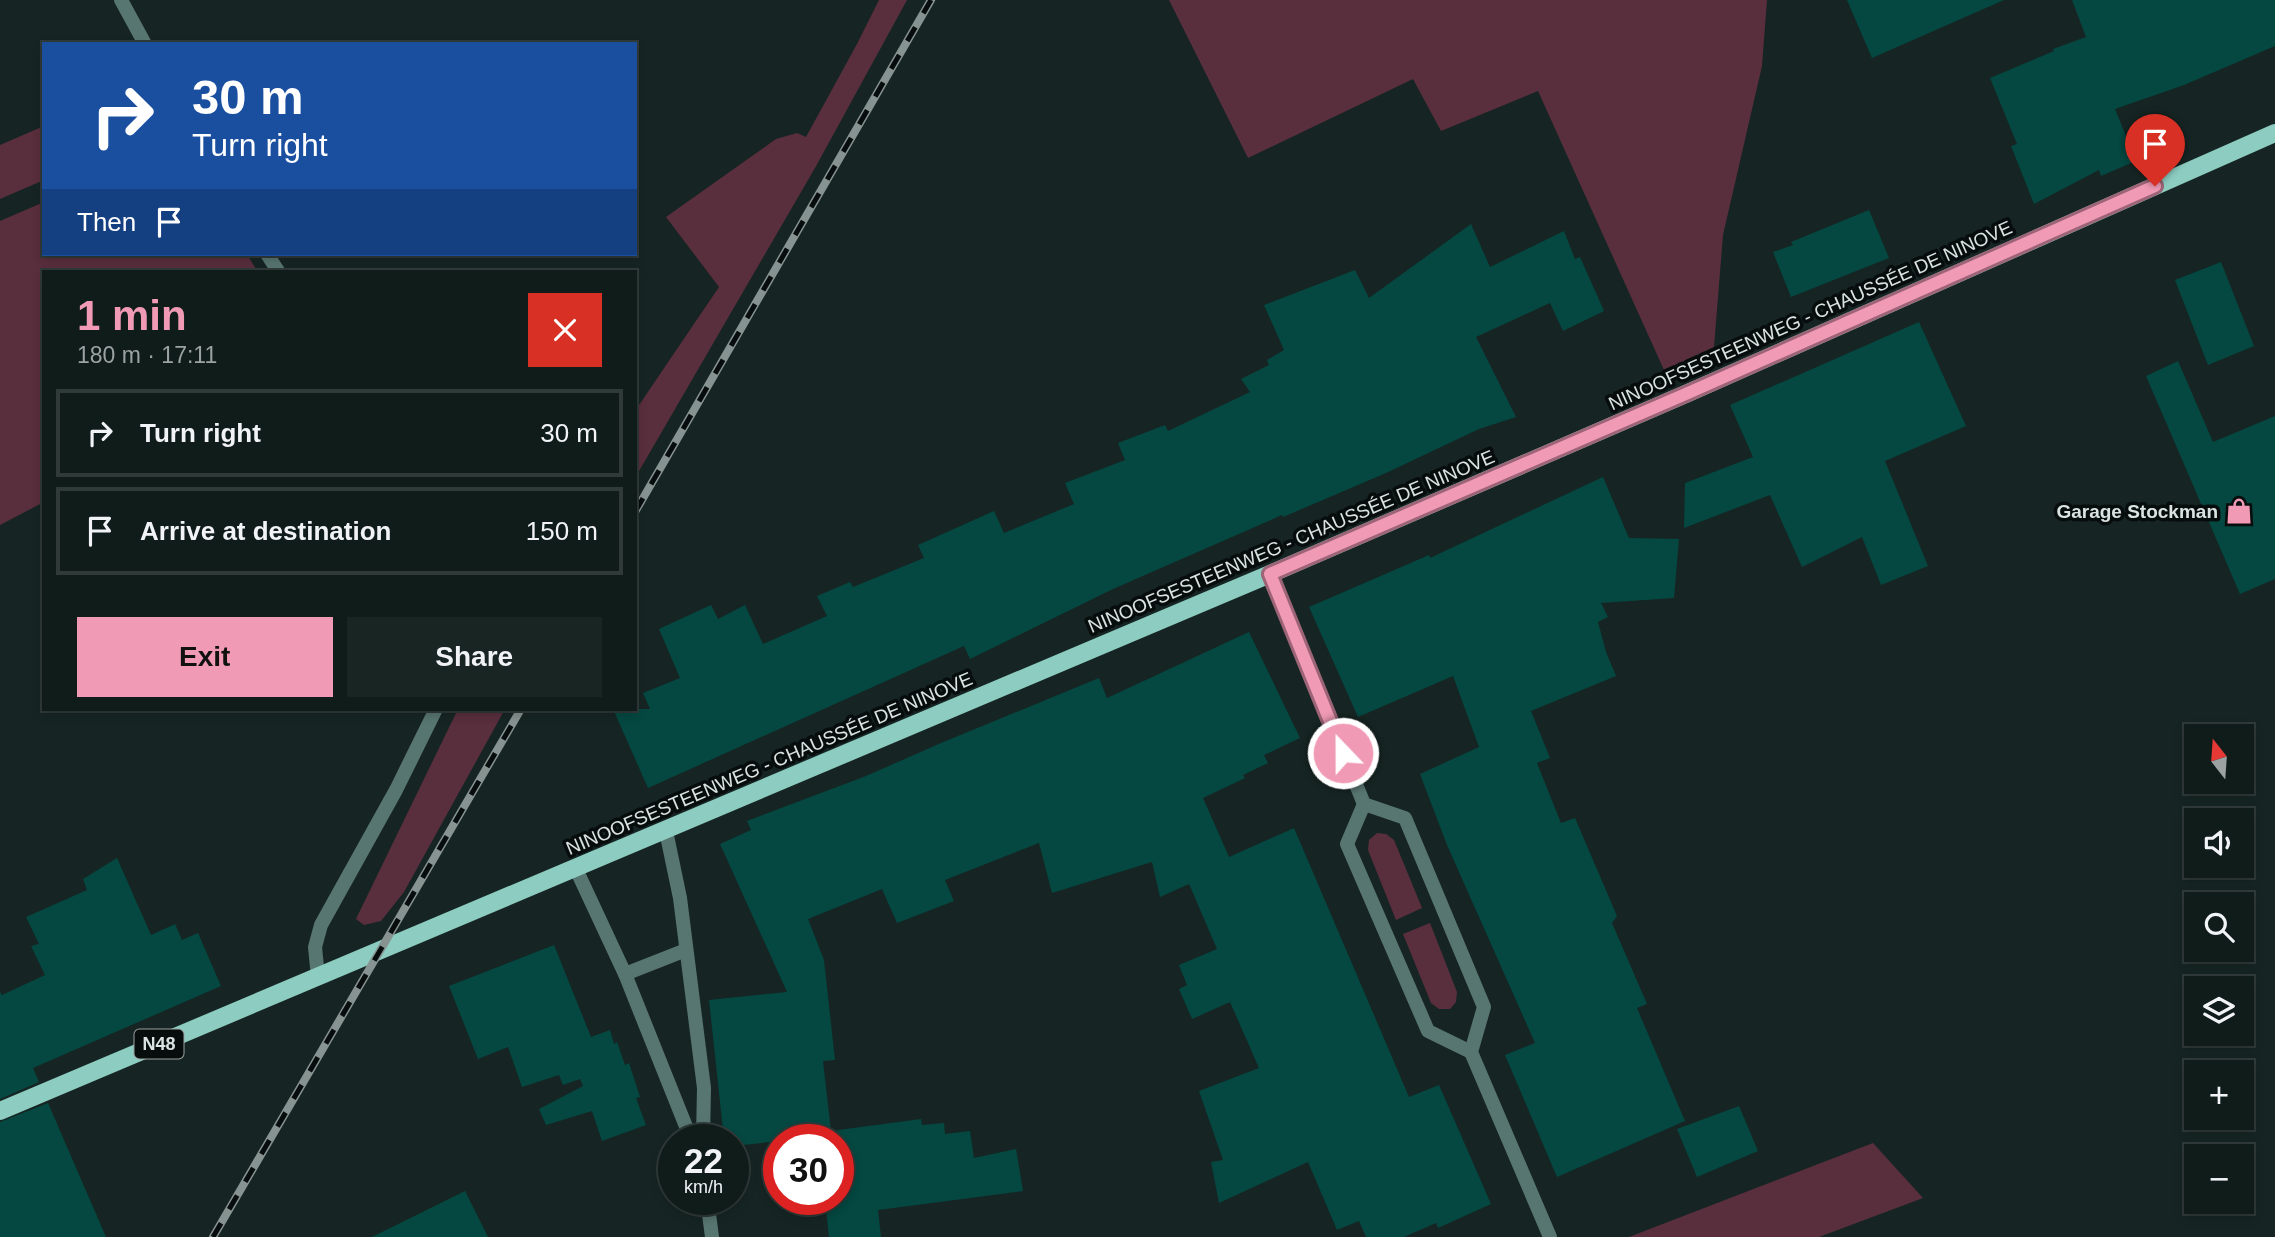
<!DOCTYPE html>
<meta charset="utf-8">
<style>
:root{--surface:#101c1a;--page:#192523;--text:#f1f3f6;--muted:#9ca1a2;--line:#303a39;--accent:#f09ab6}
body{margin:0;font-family:Helvetica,sans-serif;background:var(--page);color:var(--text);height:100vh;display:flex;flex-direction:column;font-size:26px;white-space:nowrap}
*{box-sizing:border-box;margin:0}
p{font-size:23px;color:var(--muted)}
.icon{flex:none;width:38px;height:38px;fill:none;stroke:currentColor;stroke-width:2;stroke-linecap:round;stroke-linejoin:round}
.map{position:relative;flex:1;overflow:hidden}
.side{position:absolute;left:42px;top:270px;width:595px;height:441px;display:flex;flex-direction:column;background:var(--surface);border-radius:0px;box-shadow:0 4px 10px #0003,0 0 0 2px var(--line)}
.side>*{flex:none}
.hud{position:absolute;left:42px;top:42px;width:595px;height:214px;border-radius:0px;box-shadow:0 4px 10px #0003,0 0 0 2px var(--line);background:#1a4fa0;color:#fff;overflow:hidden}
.needle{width:46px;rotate:343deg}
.tools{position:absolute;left:2184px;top:724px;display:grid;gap:14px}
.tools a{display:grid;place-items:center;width:70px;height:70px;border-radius:0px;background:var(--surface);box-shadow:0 4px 10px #0003,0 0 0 2px var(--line);font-size:35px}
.speed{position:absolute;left:658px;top:1124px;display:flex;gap:14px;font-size:35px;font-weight:700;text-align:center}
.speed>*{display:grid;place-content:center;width:91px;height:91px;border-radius:50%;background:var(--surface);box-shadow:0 4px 10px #0003,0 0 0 2px var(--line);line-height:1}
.speed small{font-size:18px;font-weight:400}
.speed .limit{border:10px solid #d22;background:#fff;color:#111}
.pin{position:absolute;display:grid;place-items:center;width:60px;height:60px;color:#fff;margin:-72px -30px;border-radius:50% 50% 50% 0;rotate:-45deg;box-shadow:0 0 7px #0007}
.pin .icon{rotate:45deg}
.me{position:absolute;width:77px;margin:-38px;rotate:338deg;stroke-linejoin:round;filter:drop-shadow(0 0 5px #0008)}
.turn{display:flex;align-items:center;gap:24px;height:147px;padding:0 35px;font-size:32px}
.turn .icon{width:91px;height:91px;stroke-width:2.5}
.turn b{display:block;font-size:49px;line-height:60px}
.then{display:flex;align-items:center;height:66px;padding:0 35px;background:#0003;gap:14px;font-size:26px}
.round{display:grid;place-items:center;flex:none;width:74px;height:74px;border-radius:0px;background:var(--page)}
.summary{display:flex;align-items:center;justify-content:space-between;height:119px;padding:0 35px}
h1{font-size:42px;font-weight:700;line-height:52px;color:var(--accent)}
.primary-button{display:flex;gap:14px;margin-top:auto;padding:14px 35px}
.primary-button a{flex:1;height:80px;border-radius:0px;background:var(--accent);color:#111;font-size:28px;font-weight:700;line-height:80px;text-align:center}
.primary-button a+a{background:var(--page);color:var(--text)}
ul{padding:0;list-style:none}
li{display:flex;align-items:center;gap:21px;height:88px;margin:0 14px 10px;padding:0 21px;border:4px solid var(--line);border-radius:0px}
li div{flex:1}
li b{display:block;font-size:26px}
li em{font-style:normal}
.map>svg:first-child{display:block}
</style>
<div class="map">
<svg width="2275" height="1237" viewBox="0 0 2275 1237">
<rect width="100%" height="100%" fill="#162523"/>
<g fill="#592e3d">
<path d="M 879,0 L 907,0 L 815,168 L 635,478 L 635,411 L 719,287 L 666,217 L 776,139 L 797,133 L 806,137 L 857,44 Z"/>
<path d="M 1169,0 L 1767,0 L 1762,66 L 1723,235 L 1714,347 L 1664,370 L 1538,91 L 1441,131 L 1413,79 L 1248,158 Z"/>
<path d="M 44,126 L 44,180 L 0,199 L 0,145 Z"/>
<path d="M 44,202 L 44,254 L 247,254 L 257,271 L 44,271 L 44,502 L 0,525 L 0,221 Z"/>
<path d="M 458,709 L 505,709 L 404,892 L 381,921 L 364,925 L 356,919 Z"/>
<path d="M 1377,833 L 1386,834 L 1394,840 L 1422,908 L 1396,920 L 1368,850 L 1369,840 Z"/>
<path d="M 1430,923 L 1457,992 L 1456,1002 L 1450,1009 L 1439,1009 L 1431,1003 L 1403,934 Z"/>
<path d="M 1873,1143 L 1923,1198 L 1819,1237 L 1629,1237 Z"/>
</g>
<g fill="#044841">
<path d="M 1847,0 L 2004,0 L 1872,58 Z"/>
<path d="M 2072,0 L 2275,0 L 2275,46 L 2184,85 L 2115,109 L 2136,161 L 2101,176 L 2099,170 L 2034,204 L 2011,146 L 2017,144 L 1990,78 L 2054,51 L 2053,49 L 2086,37 Z"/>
<path d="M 1869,210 L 1889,258 L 1791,297 L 1773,252 L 1793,245 L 1791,242 Z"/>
<path d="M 1471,224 L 1490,267 L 1564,231 L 1575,259 L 1580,257 L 1604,311 L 1563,331 L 1550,303 L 1476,337 L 1516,417 L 1479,429 L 1386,473 L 1283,517 L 1282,515 L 1113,589 L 970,659 L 964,646 L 648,788 L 613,709 L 650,709 L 643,693 L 680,678 L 659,629 L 711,605 L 718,619 L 745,605 L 763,644 L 827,616 L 817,596 L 850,582 L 853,587 L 924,558 L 918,545 L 994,511 L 1004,533 L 1074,504 L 1065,483 L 1125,460 L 1118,443 L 1165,425 L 1168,431 L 1250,392 L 1241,379 L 1269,365 L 1267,360 L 1284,350 L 1264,305 L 1355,270 L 1369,298 Z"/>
<path d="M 2221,262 L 2254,346 L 2208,365 L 2175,280 Z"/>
<path d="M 1919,322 L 1966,426 L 1885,461 L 1928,566 L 1881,585 L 1862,537 L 1802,567 L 1770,495 L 1684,528 L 1685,483 L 1753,457 L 1730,405 Z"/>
<path d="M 2178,361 L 2213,442 L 2275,416 L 2275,579 L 2240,594 L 2146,376 Z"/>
<path d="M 1603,477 L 1629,538 L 1679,539 L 1674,598 L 1601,603 L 1608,617 L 1598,622 L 1606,652 L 1616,676 L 1531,711 L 1550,758 L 1537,763 L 1561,823 L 1575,818 L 1617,916 L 1612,923 L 1647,1004 L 1637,1008 L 1685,1121 L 1557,1177 L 1505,1055 L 1535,1043 L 1447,845 L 1420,774 L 1479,747 L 1453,676 L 1358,717 L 1309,607 L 1429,555 L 1430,558 Z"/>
<path d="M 1249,632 L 1300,738 L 1264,755 L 1268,763 L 1243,775 L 1245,778 L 1203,798 L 1229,857 L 1294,828 L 1409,1097 L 1439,1085 L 1491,1204 L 1438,1228 L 1436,1223 L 1404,1237 L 1366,1237 L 1359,1221 L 1337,1230 L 1308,1162 L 1219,1203 L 1211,1162 L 1223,1160 L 1199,1091 L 1259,1068 L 1230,1002 L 1192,1019 L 1179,989 L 1187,985 L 1179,965 L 1217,949 L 1189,884 L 1160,897 L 1152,862 L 1052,893 L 1039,843 L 945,880 L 954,901 L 897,923 L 882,889 L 808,919 L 824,960 L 835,1060 L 823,1061 L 831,1131 L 921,1119 L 922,1125 L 944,1123 L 945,1134 L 970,1131 L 974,1158 L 1016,1149 L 1023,1191 L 878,1210 L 881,1237 L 829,1237 L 825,1199 L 838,1199 L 838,1139 L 820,1139 L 819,1137 L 779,1139 L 779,1141 L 733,1146 L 733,1139 L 724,1139 L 709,1000 L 787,992 L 720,844 L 751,830 L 747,821 L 866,776 L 941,743 L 1099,678 L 1107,698 Z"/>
<path d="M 117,858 L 151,935 L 175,924 L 182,940 L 198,933 L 221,986 L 33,1068 L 39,1082 L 0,1099 L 0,992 L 2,995 L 45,975 L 31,946 L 39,944 L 26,917 L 87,890 L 83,879 Z"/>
<path d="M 554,945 L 591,1037 L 610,1030 L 614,1044 L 617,1042 L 625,1065 L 629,1063 L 640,1097 L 636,1098 L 646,1125 L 602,1141 L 592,1111 L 546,1125 L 539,1109 L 583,1086 L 580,1079 L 563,1085 L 559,1075 L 522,1087 L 508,1047 L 478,1059 L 449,986 Z"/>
<path d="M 48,1103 L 106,1237 L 0,1237 L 0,1122 Z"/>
<path d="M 1739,1106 L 1758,1151 L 1697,1177 L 1677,1129 Z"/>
<path d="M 465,1191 L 488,1237 L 372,1237 Z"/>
</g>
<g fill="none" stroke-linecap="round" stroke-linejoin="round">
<g stroke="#587671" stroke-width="14">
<path d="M 121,0 L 145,44"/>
<path d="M 267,254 L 278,271"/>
<path d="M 1270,574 L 1364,804 L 1405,818 L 1484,1007 L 1471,1052 L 1550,1237"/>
<path d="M 1364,804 L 1347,844 L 1428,1031 L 1471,1052"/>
<path d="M 666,831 L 680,898 L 704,1088 L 703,1139"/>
<path d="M 576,869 L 625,974 L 691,1139"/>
<path d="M 625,974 L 686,950"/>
<path d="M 318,977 L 315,947 L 321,925 L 396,790 L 436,709"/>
<path d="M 707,1199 L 712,1237"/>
</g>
<path stroke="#8cccc1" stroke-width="18" d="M 0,1111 L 1270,574 L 1688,393 L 2275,133"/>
<g stroke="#879391" stroke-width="8">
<g id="rail">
<path d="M 635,512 L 931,0"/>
<path d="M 213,1237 L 521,709"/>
</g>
</g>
<use href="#rail" stroke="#070d0c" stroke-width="5" stroke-dasharray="16" stroke-linecap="butt"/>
</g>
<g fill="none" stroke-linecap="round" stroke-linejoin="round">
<g stroke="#9c6476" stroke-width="18">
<path id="route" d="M 1343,753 L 1270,574 L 1688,393 L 2155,186"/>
</g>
<use href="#route" stroke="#f09ab6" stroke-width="12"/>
</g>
<defs>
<g id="shop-bare" transform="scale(2.1)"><path d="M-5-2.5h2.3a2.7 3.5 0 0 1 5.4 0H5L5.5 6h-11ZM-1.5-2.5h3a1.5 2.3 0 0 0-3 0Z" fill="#f09ab6" stroke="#070d0c" stroke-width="2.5" paint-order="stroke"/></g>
</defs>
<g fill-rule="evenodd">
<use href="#shop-bare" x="2239" y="511"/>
</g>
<g text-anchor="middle" stroke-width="7" stroke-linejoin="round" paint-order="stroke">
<rect fill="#070d0c" stroke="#9ba3a1" stroke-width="2" x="134.5" y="1029.5" width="49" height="29" rx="5"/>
<g font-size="18" font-weight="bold" fill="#dae3e1">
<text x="159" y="1050">N48</text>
</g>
<g font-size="19" fill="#dae3e1" stroke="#070d0c">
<text transform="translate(1810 315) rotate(-24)" y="7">NINOOFSESTEENWEG - CHAUSSÉE DE NINOVE</text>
<text transform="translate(1291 541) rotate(-23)" y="7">NINOOFSESTEENWEG - CHAUSSÉE DE NINOVE</text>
<text transform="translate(769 763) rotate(-23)" y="7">NINOOFSESTEENWEG - CHAUSSÉE DE NINOVE</text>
</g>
<g font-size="19" font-weight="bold" fill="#dae3e1" stroke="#070d0c" text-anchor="end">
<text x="2218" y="518">Garage Stockman</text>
</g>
</g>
</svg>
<div class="tools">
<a><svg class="needle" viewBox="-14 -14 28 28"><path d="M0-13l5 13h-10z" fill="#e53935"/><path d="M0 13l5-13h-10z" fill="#9ca1a2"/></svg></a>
<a><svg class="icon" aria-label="sound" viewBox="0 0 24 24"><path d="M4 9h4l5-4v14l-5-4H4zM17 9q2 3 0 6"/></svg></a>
<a><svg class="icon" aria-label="search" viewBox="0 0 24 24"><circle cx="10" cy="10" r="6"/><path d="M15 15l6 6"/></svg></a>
<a><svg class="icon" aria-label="layers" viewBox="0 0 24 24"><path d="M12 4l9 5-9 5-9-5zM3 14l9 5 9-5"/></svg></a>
<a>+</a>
<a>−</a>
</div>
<div class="speed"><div>22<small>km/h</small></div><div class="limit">30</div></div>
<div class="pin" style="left:2155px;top:186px;background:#d93025"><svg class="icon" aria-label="arrive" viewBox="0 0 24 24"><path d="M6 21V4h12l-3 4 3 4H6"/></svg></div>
<svg class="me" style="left:1343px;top:753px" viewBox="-20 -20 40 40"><circle r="17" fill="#f09ab6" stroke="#fff" stroke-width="3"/><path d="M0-11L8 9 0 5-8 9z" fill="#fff"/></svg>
<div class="hud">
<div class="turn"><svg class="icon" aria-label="right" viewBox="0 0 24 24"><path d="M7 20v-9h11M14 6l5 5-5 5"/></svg><div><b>30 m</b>Turn right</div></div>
<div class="then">Then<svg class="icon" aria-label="arrive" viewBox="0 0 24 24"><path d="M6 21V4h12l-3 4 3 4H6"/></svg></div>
</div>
<section class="side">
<div class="summary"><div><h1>1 min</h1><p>180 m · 17:11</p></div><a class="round" style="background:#d93025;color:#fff"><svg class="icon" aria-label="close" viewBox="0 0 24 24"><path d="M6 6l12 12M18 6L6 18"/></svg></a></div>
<ul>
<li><svg class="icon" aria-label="right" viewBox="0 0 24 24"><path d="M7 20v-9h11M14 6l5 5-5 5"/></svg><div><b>Turn right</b></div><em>30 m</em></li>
<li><svg class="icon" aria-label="arrive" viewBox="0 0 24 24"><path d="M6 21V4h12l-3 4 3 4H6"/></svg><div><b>Arrive at destination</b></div><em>150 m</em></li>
</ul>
<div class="primary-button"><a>Exit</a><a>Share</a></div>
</section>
</div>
